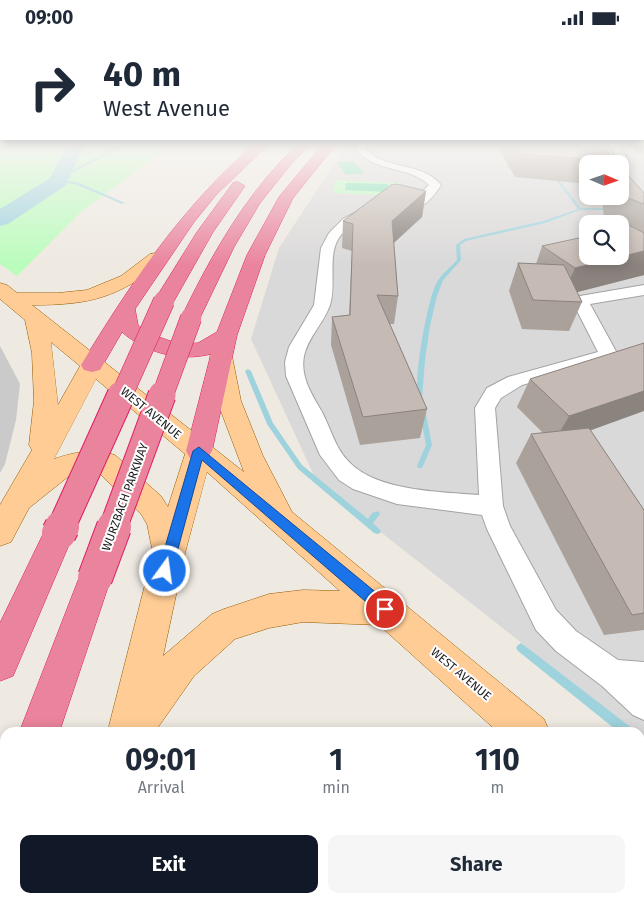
<!DOCTYPE html>
<style>
:root{--surface:#fff;--page:#f6f6f7;--text:#1f2937;--muted:#747a83;--accent:#111827}
body{margin:0;font-family:"Fira Sans",sans-serif;background:var(--page);color:var(--text);height:100vh;display:flex;flex-direction:column;font-size:19px;white-space:nowrap}
*{box-sizing:border-box;margin:0}
p{font-size:16px;color:var(--muted)}
.icon{flex:none;width:28px;height:28px;fill:none;stroke:currentColor;stroke-width:2;stroke-linecap:round;stroke-linejoin:round}
.map{position:relative;flex:1;overflow:hidden}
.panel{position:absolute;left:0px;top:692px;width:645px;height:176px;display:flex;flex-direction:column;background:var(--surface);border-radius:15px 15px 0 0;box-shadow:0 2px 12px #0003}
.panel>*{flex:none}
.guide{position:absolute;left:0px;top:0px;width:645px;height:105px;box-shadow:0 2px 12px #0003;background:#fff;color:var(--text);overflow:hidden}
.needle{width:32px;rotate:92deg}
.tools{position:absolute;left:579px;top:120px;display:grid;gap:10px}
.tools a{display:grid;place-items:center;width:50px;height:50px;border-radius:10px;background:var(--surface);box-shadow:0 2px 12px #0003;font-size:25px}
.pin{position:absolute;display:grid;place-items:center;width:42px;height:42px;color:#fff;margin:-21px;border:2px solid #fff;border-radius:50%;box-shadow:0 1px 5px #0007}
.me{position:absolute;width:55px;margin:-28px;rotate:14deg;stroke-linejoin:round;filter:drop-shadow(0 0 4px #0008)}
.turn{display:flex;align-items:center;gap:18px;height:105px;padding:0 20px;font-size:22px}
.turn .icon{width:65px;height:65px;stroke-width:2.5}
.turn b{display:block;font-size:35px;line-height:42px}
.eta{display:flex;justify-content:space-evenly;align-items:center;height:85px;text-align:center}
.eta b{font-size:30px;font-weight:700;line-height:35px}
.cta{display:flex;gap:10px;margin-top:auto;padding:10px 20px}
.cta a{flex:1;height:58px;border-radius:10px;background:var(--accent);color:#fff;font-size:20px;font-weight:700;line-height:58px;text-align:center}
.cta a+a{background:var(--page);color:var(--text)}
.status{display:flex;justify-content:space-between;align-items:center;height:35px;padding:0 25px;background:var(--surface);direction:ltr}
.status svg{height:14px;fill:currentColor}
.map>svg:first-child{display:block}
</style>
<div class="status"><b>09:00</b><svg viewBox="0 0 49 12"><path d="M0 12V9h3v3zM5 12V6h3v6zM10 12V3h3v9zM15 12V0h3v12zM26 1h20v11H26zM47 4h2v5h-2z"/></svg></div>
<div class="map">
<svg width="644" height="868" viewBox="0 0 644 868">
<rect width="100%" height="100%" fill="#eee9e1"/>
<path fill="#dad9d9" fill-rule="evenodd" d="M 347,109 L 644,109 L 644,704 L 640,701 L 640,698 L 635,697 L 317,447 L 251,304 L 279,213 ZM 588,129 L 620,129 L 620,161 L 588,161 ZM 588,189 L 620,189 L 620,221 L 588,221 Z"/>
<path fill="#cacaca" d="M 0,311 L 20,349 L 16,385 L 5,429 L 0,438 Z"/>
<g fill="#bafcbc">
<path d="M 0,109 L 0,108 L 173,109 L 82,176 L 17,241 L 0,229 Z"/>
<path d="M 335,145 L 400,148 L 400,161 L 333,158 Z"/>
</g>
<g fill="#7ae2b5">
<path d="M 354,126 L 364,138 L 346,140 L 336,127 Z"/>
<path d="M 346,148 L 388,149 L 388,157 L 345,155 Z"/>
</g>
<g fill="none" stroke-linecap="round" stroke-linejoin="round">
<g fill="#9ed3de" fill-rule="evenodd">
<path d="M 125,108 L 129,108 L 64,142 L 61,141 Z"/>
<path d="M 554,139 L 581,173 L 611,173 L 613,174 L 611,175 L 580,175 L 545,188 L 466,206 L 460,210 L 461,225 L 443,245 L 437,261 L 430,291 L 425,325 L 422,364 L 418,364 C 413,346 427,266 436,249 C 441,239 450,233 457,225 L 456,210 L 464,204 L 543,186 L 578,174 L 552,140 Z"/>
<path d="M 59,145 L 77,147 L 125,168 L 122,169 L 75,149 L 58,147 Z"/>
<path d="M 248,334 L 251,336 L 273,388 L 302,430 L 368,484 C 371,480 373,475 379,477 L 380,479 L 373,488 L 381,496 L 380,498 L 377,499 L 374,498 L 298,434 L 267,389 L 245,336 Z"/>
<path d="M 421,377 L 425,377 L 426,379 L 432,410 L 423,431 L 422,433 L 418,433 L 417,431 L 426,410 L 420,379 Z"/>
<path d="M 521,608 L 524,610 L 633,694 L 634,698 L 620,698 L 518,616 L 516,613 L 518,610 Z"/>
<path d="M 640,701 L 644,703 L 644,714 L 640,712 Z"/>
<path d="M 160,864 L 172,864 L 171,868 L 159,868 Z"/>
</g>
<path fill="#9ed3de" fill-rule="evenodd" d="M 68,108 L 86,108 L 65,151 L 8,189 L 0,191 L 0,174 L 50,143 Z"/>
<g stroke="#a3a3a3" stroke-width="2">
<g id="minor">
<path d="M 359,108 L 369,108 L 366,114 C 385,136 422,126 441,150 C 436,158 429,167 420,172 C 414,175 404,172 397,172 C 377,174 355,184 341,200 C 326,218 337,249 330,270 C 324,288 308,302 304,321 C 300,342 312,360 322,377 C 331,394 335,413 349,427 C 376,456 441,457 479,460 L 475,373 L 487,353 L 508,342 L 598,317 L 572,266 L 580,261 L 644,250 L 644,260 L 590,269 L 618,320 L 615,324 L 522,350 L 501,363 L 495,373 L 503,471 L 510,491 L 556,575 L 576,596 L 618,625 L 644,627 L 644,685 L 633,680 L 602,651 L 556,616 L 536,595 L 487,494 L 482,480 L 397,469 L 353,454 L 339,445 L 320,420 L 286,341 L 285,327 L 289,312 L 314,270 L 321,213 L 329,198 L 343,184 L 360,175 L 388,166 L 413,165 L 429,150 C 408,130 374,138 356,114 Z"/>
<path d="M 608,108 L 618,108 L 626,121 L 619,129 L 608,129 L 616,121 Z"/>
</g>
</g>
<g stroke="#945c00" stroke-width="1">
<g id="major">
<path d="M 156,218 L 162,219 L 165,223 L 162,227 C 118,263 90,270 32,270 L 244,437 L 217,366 L 210,321 L 213,316 L 221,314 L 229,316 L 232,321 L 241,366 L 263,421 L 292,477 L 544,684 L 550,698 L 499,698 L 379,590 L 303,587 L 269,593 L 235,604 L 194,641 L 154,698 L 110,698 L 109,691 L 153,518 L 147,489 L 141,479 L 98,437 L 81,436 L 69,441 L 29,473 L 11,507 L 0,511 L 0,470 L 32,415 L 29,410 L 34,366 L 32,318 L 25,285 L 0,264 L 0,248 L 7,250 L 17,258 L 58,258 L 87,255 L 121,241 L 150,219 ZM 51,307 L 80,331 L 58,370 ZM 96,344 L 185,419 L 168,472 L 161,461 L 115,420 C 93,413 75,417 54,424 ZM 207,437 L 340,556 L 303,555 L 269,559 L 224,574 L 212,579 L 163,621 L 185,518 Z"/>
<path d="M 640,769 L 644,770 L 644,817 L 640,816 Z"/>
<path d="M 62,864 L 110,864 L 109,868 L 61,868 Z"/>
</g>
</g>
<g stroke="#de1b67" stroke-width="1">
<g id="highway">
<path d="M 256,108 L 270,108 L 216,160 L 194,187 L 135,274 L 138,290 L 147,298 L 179,309 L 198,308 L 217,297 L 247,220 L 279,162 L 324,108 L 337,108 L 293,163 L 265,220 L 237,300 L 212,416 L 208,423 L 199,426 L 190,423 L 186,416 L 211,319 C 180,327 146,318 122,297 L 100,335 L 92,337 L 84,335 L 81,330 C 131,248 182,171 256,108 Z"/>
<path d="M 299,108 L 312,108 L 291,129 L 260,168 L 234,212 L 198,287 L 191,289 L 184,287 L 181,283 C 212,219 246,158 299,108 Z"/>
<path d="M 238,147 L 245,151 L 213,197 L 174,266 L 171,270 L 157,270 L 154,266 L 197,197 L 233,148 Z"/>
<path d="M 59,485 L 70,489 L 74,498 L 13,641 L 0,646 L 0,588 L 48,489 Z"/>
<path d="M 95,528 L 107,532 L 111,543 L 59,698 L 19,698 L 79,543 L 83,532 Z"/>
<path d="M 5,768 L 5,825 L 0,827 L 0,770 Z"/>
</g>
</g>
<use href="#minor" fill="#fff" fill-rule="evenodd"/>
<use href="#major" fill="#ffcc95" fill-rule="evenodd"/>
<use href="#highway" fill="#ea849c" fill-rule="evenodd"/>
<g stroke="#de1b67" stroke-width="22" stroke-linecap="butt">
<g id="highway-bridge-far2">
<path d="M 121,362 L 164,266"/>
<path d="M 162,362 L 191,283"/>
</g>
</g>
<g stroke="#de1b67" stroke-width="29" stroke-linecap="butt">
<g id="highway-bridge-far1">
<path d="M 61,493 L 121,360"/>
<path d="M 113,493 L 162,360"/>
</g>
</g>
<g stroke="#de1b67" stroke-width="36" stroke-linecap="butt">
<g id="highway-bridge">
<path d="M 59,498 L 62,492"/>
<path d="M 95,543 L 114,492"/>
</g>
</g>
<use href="#highway-bridge-far2" stroke="#ea849c" stroke-width="21"/>
<use href="#highway-bridge-far1" stroke="#ea849c" stroke-width="27"/>
<use href="#highway-bridge" stroke="#ea849c" stroke-width="34"/>
</g>
<g fill="#aaa19b">
<path d="M 495,108 L 605,108 L 601,110 L 618,129 L 588,129 L 588,149 L 515,142 Z"/>
<path d="M 627,108 L 644,108 L 644,119 L 637,119 Z"/>
<path d="M 620,131 L 644,158 L 644,240 L 577,257 L 582,267 L 569,296 L 522,294 L 509,256 L 518,228 L 536,229 L 542,211 L 620,221 L 620,189 L 616,189 L 604,184 L 602,161 L 620,161 Z"/>
<path d="M 426,156 L 422,182 L 394,208 L 398,261 L 394,289 L 390,289 L 427,374 L 420,403 L 360,410 L 331,310 L 332,282 L 349,280 L 352,216 L 342,213 L 343,186 Z"/>
<path d="M 530,344 L 590,396 L 644,475 L 644,595 L 604,600 L 516,428 L 531,399 L 543,398 L 517,372 Z"/>
</g>
<g fill="#8b837e">
<path d="M 426,156 L 422,182 L 389,212 L 392,186 Z"/>
<path d="M 644,216 L 644,240 L 562,261 L 575,233 Z"/>
<path d="M 644,356 L 644,376 L 553,409 L 569,381 Z"/>
</g>
<g fill="#c6bbb4" stroke="#8b837e">
<path d="M 515,108 L 599,108 L 618,129 L 611,129 L 611,126 L 522,119 Z"/>
<path d="M 620,131 L 644,158 L 644,169 L 620,160 Z"/>
<path d="M 397,149 L 426,156 L 392,186 L 398,261 L 377,260 L 427,374 L 363,382 L 332,282 L 350,280 L 353,189 L 343,186 L 391,150 Z"/>
<path d="M 619,185 L 644,198 L 644,216 L 575,233 L 542,211 L 588,201 L 588,221 L 620,221 L 620,199 L 622,200 Z"/>
<path d="M 518,228 L 564,230 L 582,267 L 533,265 Z"/>
<path d="M 644,308 L 644,356 L 569,381 L 530,344 Z"/>
<path d="M 589,393 L 644,475 L 644,578 L 632,580 L 531,399 Z"/>
</g>
<linearGradient id="sky" x2="0" y2="1"><stop stop-color="#8ac0e4"/><stop offset="0.47" stop-color="#f7f5f2"/><stop offset="1" stop-color="#f7f5f2" stop-opacity="0"/></linearGradient>
<rect width="644" height="230" fill="url(#sky)"/>
<path fill="#1a73e8" stroke="#114b97" d="M 199,412 L 390,569 L 392,574 L 390,579 L 385,581 L 380,579 L 202,425 L 172,536 L 170,541 L 165,543 L 160,541 L 158,536 L 193,416 Z"/>
<g text-anchor="middle" stroke-width="4" stroke-linejoin="round" paint-order="stroke">
<g font-size="12" fill="#1c1c1c" stroke="#fff">
<text transform="translate(151 378) rotate(39)" y="4">WEST AVENUE</text>
<text transform="translate(125 462) rotate(-70)" y="4">WURZBACH PARKWAY</text>
<text transform="translate(461 639) rotate(40)" y="4">WEST AVENUE</text>
</g>
</g>
</svg>
<div class="tools">
<a><svg class="needle" viewBox="-14 -14 28 28"><path d="M0-13l5 13h-10z" fill="#e53935"/><path d="M0 13l5-13h-10z" fill="#747a83"/></svg></a>
<a><svg class="icon" aria-label="search" viewBox="0 0 24 24"><circle cx="10" cy="10" r="6"/><path d="M15 15l6 6"/></svg></a>
</div>
<div class="pin" style="left:385px;top:574px;background:#d93025"><svg class="icon" aria-label="arrive" viewBox="0 0 24 24"><path d="M6 21V4h12l-3 4 3 4H6"/></svg></div>
<svg class="me" style="left:165px;top:536px" viewBox="-20 -20 40 40"><circle r="17" fill="#1a73e8" stroke="#fff" stroke-width="3"/><path d="M0-11L8 9 0 5-8 9z" fill="#fff"/></svg>
<div class="guide">
<div class="turn"><svg class="icon" aria-label="right" viewBox="0 0 24 24"><path d="M7 20v-9h11M14 6l5 5-5 5"/></svg><div><b>40 m</b>West Avenue</div></div>
</div>
<section class="panel">
<div class="eta">
<div><b>09:01</b><p>Arrival</p></div>
<div><b>1</b><p>min</p></div>
<div><b>110</b><p>m</p></div>
</div>
<div class="cta"><a>Exit</a><a>Share</a></div>
</section>
</div>
